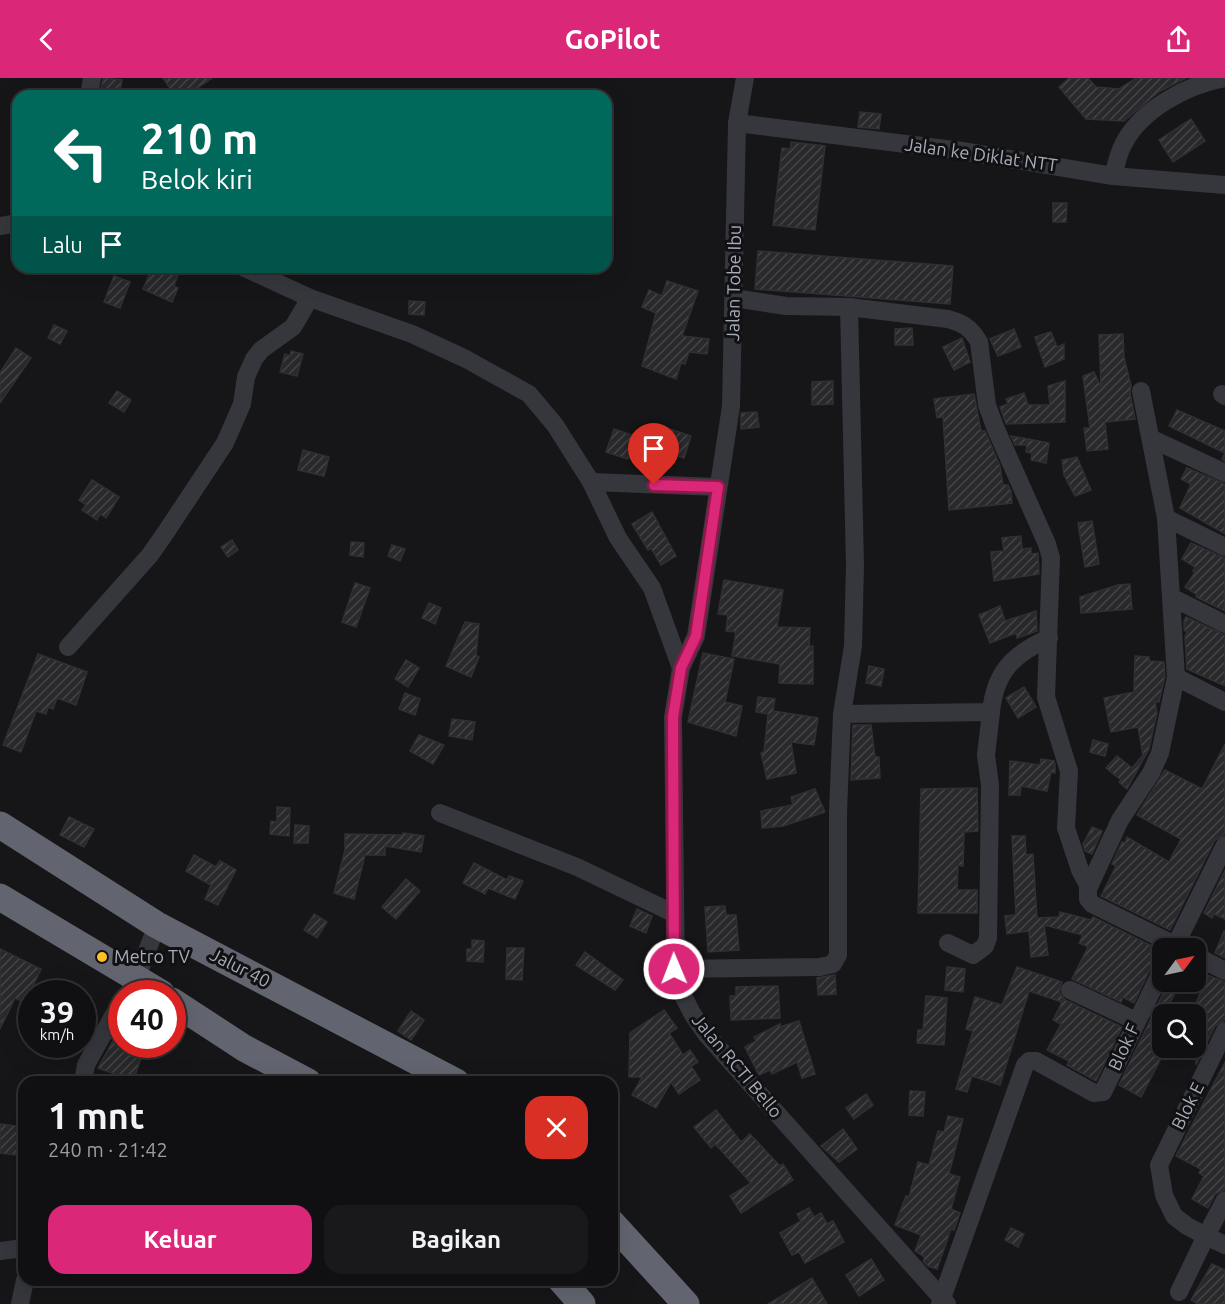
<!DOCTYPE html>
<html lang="id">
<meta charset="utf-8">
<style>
:root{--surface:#101012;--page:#19191b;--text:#f1f3f6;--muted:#9c9d9f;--line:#303032;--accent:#db2777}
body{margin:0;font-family:Ubuntu,sans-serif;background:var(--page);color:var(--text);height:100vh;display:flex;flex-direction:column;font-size:22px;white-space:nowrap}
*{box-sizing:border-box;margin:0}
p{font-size:20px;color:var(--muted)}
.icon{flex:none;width:33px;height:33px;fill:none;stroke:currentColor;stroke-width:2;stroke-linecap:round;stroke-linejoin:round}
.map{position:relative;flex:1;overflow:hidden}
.drawer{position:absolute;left:18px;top:998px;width:600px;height:210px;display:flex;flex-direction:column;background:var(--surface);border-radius:18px;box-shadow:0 6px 24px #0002,0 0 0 2px var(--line)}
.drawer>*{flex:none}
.top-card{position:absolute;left:12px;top:12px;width:600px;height:183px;border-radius:18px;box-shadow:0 6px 24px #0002,0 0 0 2px var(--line);background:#00695c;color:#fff;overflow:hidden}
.needle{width:39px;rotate:57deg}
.controls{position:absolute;left:1152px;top:860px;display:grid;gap:12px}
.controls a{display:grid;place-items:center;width:54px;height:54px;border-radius:12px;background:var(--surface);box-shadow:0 6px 24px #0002,0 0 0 2px var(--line);font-size:30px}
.speed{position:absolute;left:18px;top:902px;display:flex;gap:12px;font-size:30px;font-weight:700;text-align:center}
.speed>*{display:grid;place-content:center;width:78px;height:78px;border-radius:50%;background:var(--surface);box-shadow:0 6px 24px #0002,0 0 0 2px var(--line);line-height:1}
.speed small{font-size:15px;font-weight:400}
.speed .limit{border:9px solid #d22;background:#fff;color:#111}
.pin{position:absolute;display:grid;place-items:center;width:51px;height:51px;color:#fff;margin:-62px -26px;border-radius:50% 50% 50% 0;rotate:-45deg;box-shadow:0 0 6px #0007}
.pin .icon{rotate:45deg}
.me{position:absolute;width:66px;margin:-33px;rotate:359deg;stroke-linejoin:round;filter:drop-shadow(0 0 4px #0008)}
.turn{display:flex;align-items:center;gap:21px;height:126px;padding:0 30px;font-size:27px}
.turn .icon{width:78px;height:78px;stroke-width:2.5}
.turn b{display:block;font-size:42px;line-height:51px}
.then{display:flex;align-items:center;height:57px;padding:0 30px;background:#0003;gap:12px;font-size:22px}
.round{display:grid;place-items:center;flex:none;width:63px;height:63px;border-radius:18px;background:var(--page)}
.head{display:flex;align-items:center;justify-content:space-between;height:102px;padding:0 30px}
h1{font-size:36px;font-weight:700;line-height:45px}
.cta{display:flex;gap:12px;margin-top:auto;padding:12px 30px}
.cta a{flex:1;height:69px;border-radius:18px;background:var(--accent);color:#fff;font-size:24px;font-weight:700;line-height:69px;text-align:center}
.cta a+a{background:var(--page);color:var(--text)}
header{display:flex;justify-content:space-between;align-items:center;height:78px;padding:0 30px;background:var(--accent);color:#fff;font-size:27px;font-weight:700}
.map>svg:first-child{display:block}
</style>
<header><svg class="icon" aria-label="back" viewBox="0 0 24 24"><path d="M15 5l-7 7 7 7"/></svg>GoPilot<svg class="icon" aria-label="share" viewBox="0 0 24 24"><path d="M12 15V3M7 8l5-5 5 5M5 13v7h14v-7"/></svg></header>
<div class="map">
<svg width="1225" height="1226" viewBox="0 0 1225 1226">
<defs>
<pattern id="building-hatch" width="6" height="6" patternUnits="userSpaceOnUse" patternTransform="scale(1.5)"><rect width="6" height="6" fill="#29292c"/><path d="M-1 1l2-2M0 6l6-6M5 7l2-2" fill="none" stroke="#454548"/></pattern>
</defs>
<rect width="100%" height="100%" fill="#161618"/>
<g fill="url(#building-hatch)" stroke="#303034" stroke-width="1.5">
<path d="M 103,0 L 122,2 L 119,18 L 100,18 Z"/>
<path d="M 163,0 L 212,0 L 186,18 L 175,18 Z"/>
<path d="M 1069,0 L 1088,0 L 1096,9 L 1119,11 L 1136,0 L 1186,0 L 1160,13 L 1124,43 L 1086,41 L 1059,9 Z"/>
<path d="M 860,34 L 881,36 L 879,51 L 858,49 Z"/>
<path d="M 1191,41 L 1205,63 L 1173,84 L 1159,62 Z"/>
<path d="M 791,64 L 825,68 L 815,152 L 773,147 L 782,70 L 791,71 Z"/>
<path d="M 1053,125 L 1067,125 L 1066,144 L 1053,144 Z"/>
<path d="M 758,173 L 953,188 L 950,226 L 755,211 Z"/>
<path d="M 155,189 L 167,189 L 179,194 L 174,208 L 178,210 L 172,224 L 143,211 L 150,195 L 153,196 Z"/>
<path d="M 114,198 L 130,204 L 120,230 L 104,224 Z"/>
<path d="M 667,203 L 698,213 L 682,258 L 709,261 L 707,276 L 689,274 L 685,286 L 681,285 L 676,301 L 642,288 L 656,235 L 642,229 L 649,212 L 662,218 Z"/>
<path d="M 409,223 L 425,224 L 424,237 L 409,236 Z"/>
<path d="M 54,247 L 67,253 L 60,266 L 48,260 Z"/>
<path d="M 912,250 L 913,267 L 895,267 L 895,251 Z"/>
<path d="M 1014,251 L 1021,269 L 998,278 L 990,261 Z"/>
<path d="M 1051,254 L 1057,269 L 1064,266 L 1064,281 L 1045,289 L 1035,259 Z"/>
<path d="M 1123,256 L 1124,279 L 1131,308 L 1130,315 L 1135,341 L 1105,344 L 1108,371 L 1087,373 L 1084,350 L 1090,350 L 1083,298 L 1094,294 L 1101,309 L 1099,257 Z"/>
<path d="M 962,260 L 970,284 L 954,292 L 943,269 Z"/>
<path d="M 16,270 L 31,280 L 0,325 L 0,295 Z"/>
<path d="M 291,273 L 303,276 L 297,298 L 280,294 L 285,276 L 290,278 Z"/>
<path d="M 833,303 L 833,326 L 812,327 L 812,304 Z"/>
<path d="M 1065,303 L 1065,344 L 1006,346 L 1000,329 L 1008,326 L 1006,321 L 1024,315 L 1028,327 L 1050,327 L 1048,308 Z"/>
<path d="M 117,313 L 131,322 L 124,334 L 109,325 Z"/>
<path d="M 974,316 L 981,353 L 985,353 L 1000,388 L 1003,407 L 1008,407 L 1011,413 L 1012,425 L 949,432 L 943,339 L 937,340 L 934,321 Z"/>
<path d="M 1177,332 L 1225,353 L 1225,383 L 1222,381 L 1225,375 L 1169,348 Z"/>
<path d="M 757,334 L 759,349 L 741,351 L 741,335 Z"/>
<path d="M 664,349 L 691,358 L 684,380 L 657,371 Z"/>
<path d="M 614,351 L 635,358 L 628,381 L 606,374 Z"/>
<path d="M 1011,358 L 1028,361 L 1027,366 L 1028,361 L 1049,365 L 1046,385 L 1031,382 L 1032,375 L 1026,374 L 1027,367 L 1015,367 Z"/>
<path d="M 303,372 L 329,379 L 324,398 L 298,392 Z"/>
<path d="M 1077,379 L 1091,412 L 1075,418 L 1064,397 L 1062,382 Z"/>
<path d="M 1187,390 L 1225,406 L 1225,456 L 1180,430 L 1191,406 L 1181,401 Z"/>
<path d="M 92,402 L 119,419 L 106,440 L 100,436 L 97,442 L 82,432 L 86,427 L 79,422 Z"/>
<path d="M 652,434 L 676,478 L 661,487 L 651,470 L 648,472 L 632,446 Z"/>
<path d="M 1092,443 L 1099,486 L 1085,489 L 1078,445 Z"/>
<path d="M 1021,458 L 1022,471 L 1031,470 L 1031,476 L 1038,475 L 1039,496 L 994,503 L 991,474 L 1004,473 L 1002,460 Z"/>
<path d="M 232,462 L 238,472 L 228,479 L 221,469 Z"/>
<path d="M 351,464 L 364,465 L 363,479 L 350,477 Z"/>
<path d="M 1191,465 L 1225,480 L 1225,533 L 1196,519 L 1197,517 L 1185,509 L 1195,494 L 1193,493 L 1195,489 L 1182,481 Z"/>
<path d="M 392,467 L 405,471 L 400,483 L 388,478 Z"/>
<path d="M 724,502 L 783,512 L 777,549 L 810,550 L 809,568 L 813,568 L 813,606 L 779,605 L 780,586 L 732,578 L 736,554 L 726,553 L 728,537 L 718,536 Z"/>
<path d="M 355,505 L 370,510 L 356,549 L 342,544 Z"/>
<path d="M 1130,506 L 1132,531 L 1081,535 L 1080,519 L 1118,507 Z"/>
<path d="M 429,525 L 441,530 L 435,546 L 422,540 Z"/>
<path d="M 1000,528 L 1005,543 L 1036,533 L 1037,553 L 1017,560 L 1016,555 L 990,565 L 979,537 Z"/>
<path d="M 1186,539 L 1225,557 L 1225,608 L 1187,591 L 1185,559 L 1187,554 L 1184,552 L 1184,543 Z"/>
<path d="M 465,544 L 479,546 L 476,577 L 479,579 L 471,599 L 446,588 Z"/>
<path d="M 703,575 L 734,581 L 725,624 L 742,628 L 736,658 L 688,644 Z"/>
<path d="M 38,576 L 87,594 L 76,627 L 57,620 L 53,631 L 48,629 L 46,636 L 36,633 L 21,674 L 3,667 Z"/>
<path d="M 1135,578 L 1149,579 L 1149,583 L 1164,584 L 1165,598 L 1159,624 L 1155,624 L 1157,635 L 1149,671 L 1127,711 L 1119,704 L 1121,702 L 1106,690 L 1117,678 L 1132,690 L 1143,677 L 1138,649 L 1111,654 L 1104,620 L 1134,614 Z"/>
<path d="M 406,582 L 419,590 L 408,609 L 395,601 Z"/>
<path d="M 869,588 L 884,591 L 881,608 L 866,605 Z"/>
<path d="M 1024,609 L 1036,629 L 1018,640 L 1006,620 Z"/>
<path d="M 405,615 L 420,621 L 415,637 L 399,631 Z"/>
<path d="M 758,619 L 775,621 L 773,633 L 818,640 L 814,667 L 791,664 L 796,695 L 767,701 L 761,675 L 764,674 L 768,636 L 756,634 Z"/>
<path d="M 452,641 L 475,644 L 472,662 L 449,658 Z"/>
<path d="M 853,647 L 871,647 L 875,679 L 879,679 L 880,700 L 851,702 Z"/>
<path d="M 419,657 L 444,667 L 433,686 L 410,673 Z"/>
<path d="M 1093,662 L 1108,666 L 1105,678 L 1090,674 Z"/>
<path d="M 1225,666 L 1225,756 L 1215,762 L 1170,852 L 1101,818 L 1116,788 L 1112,786 L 1122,764 L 1125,765 L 1127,759 L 1169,784 L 1181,761 L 1137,737 L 1165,692 L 1202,711 Z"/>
<path d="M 1041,681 L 1054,683 L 1055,687 L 1055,695 L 1051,694 L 1047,713 L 1021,708 L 1020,717 L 1009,717 L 1010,683 L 1040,687 Z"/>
<path d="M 977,710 L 978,753 L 964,754 L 963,788 L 958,787 L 957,812 L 977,812 L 977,835 L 918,835 L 921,711 Z"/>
<path d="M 815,711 L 825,734 L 783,748 L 762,750 L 761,733 L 793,727 L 791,719 Z"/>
<path d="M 277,729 L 290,730 L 289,758 L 270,756 L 271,743 L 277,744 Z"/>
<path d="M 69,739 L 94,751 L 84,769 L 60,757 Z"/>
<path d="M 295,747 L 309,748 L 308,765 L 294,765 Z"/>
<path d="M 1092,749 L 1102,753 L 1092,776 L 1085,773 L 1083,766 Z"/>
<path d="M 403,755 L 424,758 L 421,774 L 385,768 L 385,777 L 365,777 L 354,821 L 334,815 L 345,772 L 345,756 L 403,757 Z"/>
<path d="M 1012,758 L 1025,758 L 1026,777 L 1033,776 L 1037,840 L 1059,839 L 1060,834 L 1091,842 L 1093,839 L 1162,873 L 1162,881 L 1152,887 L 1134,925 L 1123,919 L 1121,924 L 1072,901 L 1088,869 L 1079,865 L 1083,857 L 1044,847 L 1048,877 L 1031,879 L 1029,853 L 1007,856 L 1005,838 L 1016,837 Z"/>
<path d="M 194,777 L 216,789 L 220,783 L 236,792 L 218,827 L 205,821 L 211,807 L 186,793 Z"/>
<path d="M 474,785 L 507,802 L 509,798 L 523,803 L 515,821 L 488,810 L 485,816 L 463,805 Z"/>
<path d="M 1225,792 L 1225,841 L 1214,836 L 1212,840 L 1204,835 Z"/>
<path d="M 406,801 L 420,813 L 396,841 L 382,829 Z"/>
<path d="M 725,828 L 726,837 L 736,837 L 739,872 L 708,874 L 705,829 Z"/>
<path d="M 637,831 L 652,838 L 646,855 L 630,848 Z"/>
<path d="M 314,836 L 327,844 L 317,860 L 304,852 Z"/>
<path d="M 1224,853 L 1225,853 L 1225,880 L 1215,875 Z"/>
<path d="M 472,862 L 484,863 L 483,884 L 467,883 L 467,871 L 472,871 Z"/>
<path d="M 507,870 L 524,870 L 522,902 L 506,901 Z"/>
<path d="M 0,871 L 41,891 L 25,925 L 15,920 L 0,951 Z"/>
<path d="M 585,874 L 623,902 L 615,912 L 576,887 Z"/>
<path d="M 947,889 L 965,891 L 963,914 L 945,912 Z"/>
<path d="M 1017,889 L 1062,904 L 1059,914 L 1065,922 L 1122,949 L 1096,1003 L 1067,987 L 1069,983 L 1047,972 L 1061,946 L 1053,942 L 1062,924 L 1029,913 L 1000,1007 L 972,998 L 967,1014 L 956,1011 L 973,953 L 966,951 L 975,919 L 1002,927 Z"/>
<path d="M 835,897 L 836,916 L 818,917 L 817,900 Z"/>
<path d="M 1207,897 L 1225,904 L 1225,942 L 1215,948 L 1196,987 L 1196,936 L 1192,936 Z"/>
<path d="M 1169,903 L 1179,907 L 1169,927 L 1190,936 L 1162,936 L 1162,969 L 1167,969 L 1141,1019 L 1119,1007 Z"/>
<path d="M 778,908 L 780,940 L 731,942 L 730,918 L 736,918 L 736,909 Z"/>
<path d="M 926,918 L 947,920 L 944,967 L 917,965 L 918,952 L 923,952 Z"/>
<path d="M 664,932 L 677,950 L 669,955 L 683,977 L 690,972 L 698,984 L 691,988 L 700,1002 L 679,1016 L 671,1004 L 656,1030 L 632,1017 L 642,999 L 629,999 L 630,955 Z"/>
<path d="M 411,933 L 424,942 L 411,962 L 398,953 Z"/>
<path d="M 799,943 L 815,996 L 802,1000 L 797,984 L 772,996 L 770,992 L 759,997 L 745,969 L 756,963 L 754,959 L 780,946 L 780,949 Z"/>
<path d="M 122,946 L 122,966 L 132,966 L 128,972 L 142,977 L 133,1004 L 116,1004 L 118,997 L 98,990 Z"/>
<path d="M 1225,984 L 1225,1111 L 1215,1116 L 1208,1130 L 1192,1121 L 1204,1098 L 1199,1095 L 1201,1091 L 1176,1078 Z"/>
<path d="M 910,1013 L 925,1014 L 923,1038 L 909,1037 Z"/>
<path d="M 866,1016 L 873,1027 L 854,1041 L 846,1030 Z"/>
<path d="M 716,1032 L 741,1064 L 750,1056 L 780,1088 L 783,1086 L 793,1102 L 741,1135 L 730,1118 L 751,1105 L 715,1066 L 711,1070 L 694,1049 Z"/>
<path d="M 948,1038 L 963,1041 L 949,1096 L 960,1099 L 951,1131 L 960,1135 L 954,1152 L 951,1151 L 937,1191 L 928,1188 L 923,1183 L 925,1179 L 915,1173 L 921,1157 L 895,1147 L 906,1118 L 909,1119 L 918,1084 L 929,1087 L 938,1053 L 944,1054 Z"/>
<path d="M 0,1046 L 24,1049 L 24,1078 L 0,1075 Z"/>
<path d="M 843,1051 L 857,1071 L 839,1084 L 821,1068 Z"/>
<path d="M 809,1130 L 814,1139 L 821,1135 L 827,1146 L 833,1143 L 844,1164 L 805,1185 L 799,1174 L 792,1177 L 780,1155 L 801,1143 L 797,1136 Z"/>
<path d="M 1011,1150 L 1024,1156 L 1018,1169 L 1005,1162 Z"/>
<path d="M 871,1181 L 884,1202 L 859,1218 L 846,1197 Z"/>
<path d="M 1212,1186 L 1225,1192 L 1225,1226 L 1198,1226 L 1191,1222 Z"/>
<path d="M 812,1200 L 827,1226 L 768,1226 Z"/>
</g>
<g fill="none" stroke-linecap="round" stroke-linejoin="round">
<g stroke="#36373d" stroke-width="18">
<path d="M 745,0 L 737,45 L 731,328 L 696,558 L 681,590 L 673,639 L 676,904 L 693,937 L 707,957 L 947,1226"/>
<path d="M 89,18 L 92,0"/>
<path d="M 737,45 L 962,73 L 1113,98 L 1225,107"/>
<path d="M 1113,98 C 1116,88 1118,76 1123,67 C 1140,32 1188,6 1225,0"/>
<path d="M 0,148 L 18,145"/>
<path d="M 243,189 L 310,220 L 412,256 L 466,281 L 529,316 L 555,347 L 591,404 L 618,460 L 652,510 L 681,590"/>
<path d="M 734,220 L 786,228 L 849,229 L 948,241 C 963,245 971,250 979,264 L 987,327 L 995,349 L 1047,466 L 1051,480 L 1046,619 L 1069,693 L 1066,750 L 1080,792 L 1088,807"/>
<path d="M 1141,313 L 1166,440 L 1176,599 L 1160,675 L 1151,695 L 1120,742 L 1088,811 L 1088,821 L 1092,826 L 1181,870"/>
<path d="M 1222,316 L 1225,318"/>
<path d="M 1152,361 L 1225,395"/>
<path d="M 591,404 L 718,409"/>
<path d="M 1166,440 L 1225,469"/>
<path d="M 1171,519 L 1225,546"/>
<path d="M 68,569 L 150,477 L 166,454 L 225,365 L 242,326 L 246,299 L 254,281 L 261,272 L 293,249 L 310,220"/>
<path d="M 1176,599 L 1225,624"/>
<path d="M 842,636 L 853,568 L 855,487 L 849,229"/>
<path d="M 440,735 L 577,789 L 673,835"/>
<path d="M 948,865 L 973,877 L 985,868 L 988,860 L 990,707 L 986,677 L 991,634"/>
<path d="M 1174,870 L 1225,767"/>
<path d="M 1196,878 L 1225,893"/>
<path d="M 674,891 L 820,889 L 833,886 L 838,877 L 838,734 L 842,636 L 991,634 C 995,594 1013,576 1049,560"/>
<path d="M 131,909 L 137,899 L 157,847"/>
<path d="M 1070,912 L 1136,943"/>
<path d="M 83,1004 L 86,987 L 122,922"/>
<path d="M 1225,1122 L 1206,1158 L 1225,1167"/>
<path d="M 0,1173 L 24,1170"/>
<path d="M 1179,1214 L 1206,1158 L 1187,1148 L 1174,1138 L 1164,1117 L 1159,1087 L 1225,953"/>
<path d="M 20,1226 L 25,1202"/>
<path d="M 940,1226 L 1025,987 L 1029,983 L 1036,983 L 1094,1015 L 1103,1014 L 1162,892"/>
</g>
<g stroke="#62656f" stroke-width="27">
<path d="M 0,747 L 157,847 L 456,1004"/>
<path d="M 0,819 L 161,915"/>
<path d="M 172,923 L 244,970 L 308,1004"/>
<path d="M 612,1145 L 686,1226"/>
<path d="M 561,1202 L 582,1226"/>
</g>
</g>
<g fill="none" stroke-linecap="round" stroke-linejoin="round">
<g stroke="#8e194d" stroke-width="15">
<path id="route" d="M 654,407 L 718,409 L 696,558 L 681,590 L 673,639 L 674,891"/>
</g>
<use href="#route" stroke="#db2777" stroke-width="10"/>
</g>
<circle fill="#febf27" stroke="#111113" stroke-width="2" cx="102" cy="879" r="6"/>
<g text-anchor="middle" stroke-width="6" stroke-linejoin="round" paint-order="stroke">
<g font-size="18" fill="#a7acb9" stroke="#111113">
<text transform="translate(981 77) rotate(8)" y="6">Jalan ke Diklat NTT</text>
<text transform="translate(734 205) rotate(-89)" y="6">Jalan Tobe Ibu</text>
<text transform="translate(240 890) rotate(27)" y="6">Jalur 40</text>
<text transform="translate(1124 969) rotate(-65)" y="6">Blok F</text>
<text transform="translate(737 988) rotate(50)" y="6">Jalan RCTI Bello</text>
<text transform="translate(1188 1028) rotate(-63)" y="6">Blok E</text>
</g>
<g font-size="18" fill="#a7acb9" stroke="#111113" text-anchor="start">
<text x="114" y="885">Metro TV</text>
</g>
</g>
</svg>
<div class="controls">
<a><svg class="needle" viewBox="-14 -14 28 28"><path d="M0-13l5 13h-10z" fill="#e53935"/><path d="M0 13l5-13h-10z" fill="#9c9d9f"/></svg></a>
<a><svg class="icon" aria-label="search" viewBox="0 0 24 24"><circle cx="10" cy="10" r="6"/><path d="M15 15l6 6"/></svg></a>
</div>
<div class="speed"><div>39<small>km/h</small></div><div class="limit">40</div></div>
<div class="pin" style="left:654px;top:407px;background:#d93025"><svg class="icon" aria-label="arrive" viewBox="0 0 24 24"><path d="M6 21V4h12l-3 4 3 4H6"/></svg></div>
<svg class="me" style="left:674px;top:891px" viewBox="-20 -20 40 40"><circle r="17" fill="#db2777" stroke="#fff" stroke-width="3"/><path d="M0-11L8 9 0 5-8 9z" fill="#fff"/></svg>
<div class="top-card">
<div class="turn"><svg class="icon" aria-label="left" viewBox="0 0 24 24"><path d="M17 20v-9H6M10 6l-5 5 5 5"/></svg><div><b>210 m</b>Belok kiri</div></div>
<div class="then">Lalu<svg class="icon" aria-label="arrive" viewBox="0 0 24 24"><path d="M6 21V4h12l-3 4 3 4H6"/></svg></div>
</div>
<section class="drawer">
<div class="head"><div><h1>1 mnt</h1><p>240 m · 21:42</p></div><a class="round" style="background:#d93025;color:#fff"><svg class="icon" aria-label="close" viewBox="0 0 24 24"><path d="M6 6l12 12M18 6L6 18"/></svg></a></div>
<div class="cta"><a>Keluar</a><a>Bagikan</a></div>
</section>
</div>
